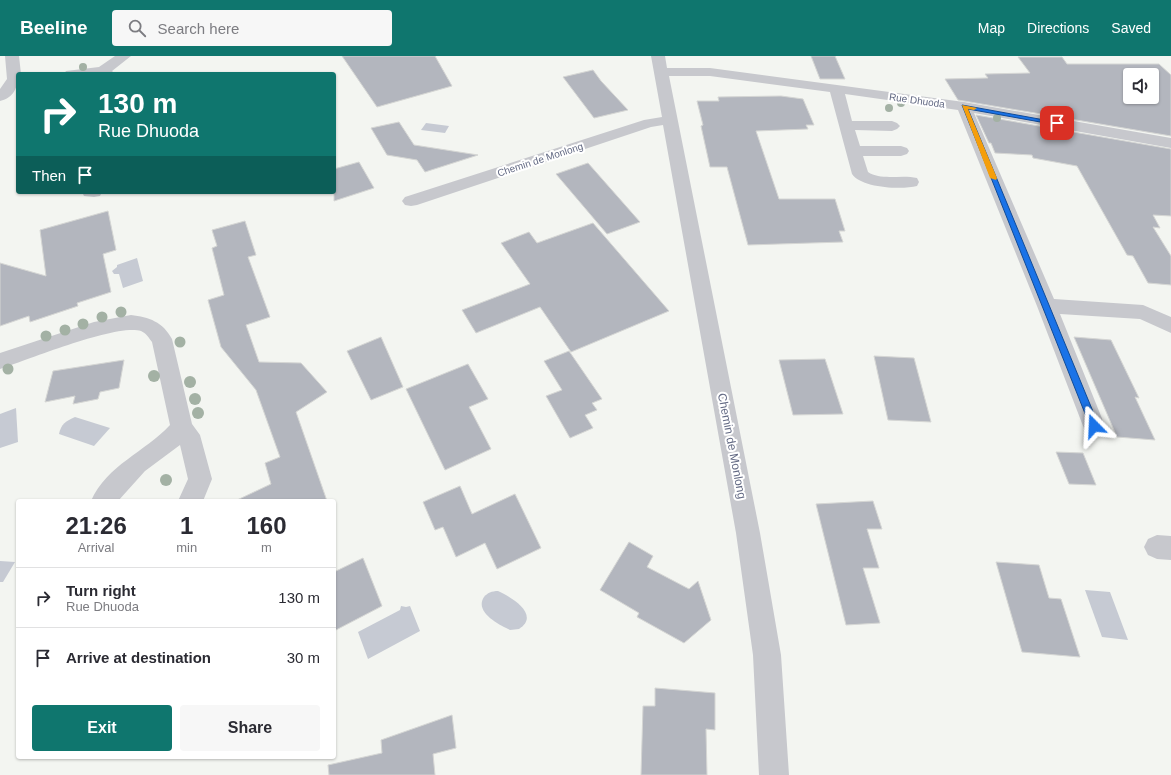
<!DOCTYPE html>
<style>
:root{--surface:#fff;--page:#f7f7f7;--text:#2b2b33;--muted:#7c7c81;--line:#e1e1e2;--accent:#0f766e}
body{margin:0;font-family:Arial,sans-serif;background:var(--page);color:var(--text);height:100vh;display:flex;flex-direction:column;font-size:15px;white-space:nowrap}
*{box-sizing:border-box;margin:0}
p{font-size:13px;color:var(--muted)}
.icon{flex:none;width:22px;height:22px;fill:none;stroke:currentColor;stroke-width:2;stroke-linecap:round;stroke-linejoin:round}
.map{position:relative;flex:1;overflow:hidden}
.side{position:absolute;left:16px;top:443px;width:320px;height:260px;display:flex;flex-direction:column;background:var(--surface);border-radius:4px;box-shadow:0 1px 3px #0004}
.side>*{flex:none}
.hud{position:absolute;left:16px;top:16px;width:320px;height:122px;border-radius:4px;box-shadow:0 1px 3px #0004;background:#0f766e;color:#fff;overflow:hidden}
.controls{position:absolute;left:1123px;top:12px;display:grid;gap:8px}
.controls a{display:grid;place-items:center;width:36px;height:36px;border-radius:4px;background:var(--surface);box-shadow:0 1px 3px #0004;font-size:20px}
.pin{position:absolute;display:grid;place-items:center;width:34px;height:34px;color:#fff;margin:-17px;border-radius:8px;box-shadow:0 2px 6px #0006}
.me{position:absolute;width:44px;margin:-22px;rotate:339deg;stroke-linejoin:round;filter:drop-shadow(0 0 3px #0008)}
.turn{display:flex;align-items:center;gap:14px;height:84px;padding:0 16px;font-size:18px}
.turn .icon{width:52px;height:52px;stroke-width:2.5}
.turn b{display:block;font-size:28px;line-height:34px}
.then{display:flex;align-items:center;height:38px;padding:0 16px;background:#0003;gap:8px;font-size:15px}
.eta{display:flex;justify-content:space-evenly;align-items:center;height:68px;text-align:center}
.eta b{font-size:24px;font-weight:800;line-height:28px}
.button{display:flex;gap:8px;margin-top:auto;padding:8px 16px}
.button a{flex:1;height:46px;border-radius:4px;background:var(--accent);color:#fff;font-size:16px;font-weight:800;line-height:46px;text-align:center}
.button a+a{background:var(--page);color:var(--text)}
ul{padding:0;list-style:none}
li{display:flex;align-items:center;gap:12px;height:60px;padding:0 16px;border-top:1px solid var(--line)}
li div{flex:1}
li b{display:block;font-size:15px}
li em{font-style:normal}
header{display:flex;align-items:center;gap:24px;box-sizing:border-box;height:56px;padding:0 20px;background:var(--accent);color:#fff}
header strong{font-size:19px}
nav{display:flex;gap:22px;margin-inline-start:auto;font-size:14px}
.search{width:280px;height:36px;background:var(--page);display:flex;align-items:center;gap:10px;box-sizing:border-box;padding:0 14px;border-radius:4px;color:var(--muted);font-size:15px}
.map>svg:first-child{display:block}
</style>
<header>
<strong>Beeline</strong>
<div class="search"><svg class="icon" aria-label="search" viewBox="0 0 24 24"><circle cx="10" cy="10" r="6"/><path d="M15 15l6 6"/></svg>Search here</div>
<nav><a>Map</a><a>Directions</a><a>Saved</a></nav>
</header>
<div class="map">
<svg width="1171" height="719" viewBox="0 0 1171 719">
<rect width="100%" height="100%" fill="#f3f5f1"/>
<g fill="#c6cad3">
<path d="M 426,67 L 449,70 L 445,77 L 421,74 Z"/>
<path d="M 137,202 L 143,225 L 123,232 L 119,218 L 114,218 L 112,215 L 117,211 L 117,209 Z"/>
<path d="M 16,352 L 18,386 L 0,392 L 0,358 Z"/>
<path d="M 75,361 L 110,372 L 94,390 L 59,378 C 61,368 66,365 75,361 Z"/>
<path d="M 0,505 L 15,506 L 3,526 L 0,526 Z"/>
<path d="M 1085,534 L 1110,536 L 1128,584 L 1102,581 Z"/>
<path d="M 498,535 C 511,541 541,559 519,573 L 510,574 C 499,569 474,556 484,541 C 487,537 492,535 498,535 Z"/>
<path d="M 401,550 L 406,551 L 410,550 L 420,575 L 368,603 L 358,576 L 400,554 Z"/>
</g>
<g fill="#b3b6be" stroke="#d5d6d4" fill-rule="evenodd">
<path d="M 342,0 L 435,0 L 452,30 L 377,51 Z"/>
<path d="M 811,0 L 835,0 L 845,23 L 820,23 Z"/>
<path d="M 1018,1 L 1062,1 L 1067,8 L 1159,8 L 1171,19 L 1171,80 L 958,44 L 945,23 L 988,22 L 985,18 L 1030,17 ZM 1130,19 L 1152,19 L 1152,41 L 1130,41 Z"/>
<path d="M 593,14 L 601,25 L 628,54 L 594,62 L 563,21 Z"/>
<path d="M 781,40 L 803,43 L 814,69 L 806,69 L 808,73 L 756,75 L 779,143 L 835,143 L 845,175 L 839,175 L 843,186 L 748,189 L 727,111 L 710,111 L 701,70 L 703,69 L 697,45 L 719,45 L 718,41 Z"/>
<path d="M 976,59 L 1171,93 L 1171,160 L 1153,159 L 1160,172 L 1153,171 L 1171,200 L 1171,229 L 1148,227 L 1133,200 L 1127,199 L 1077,110 L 1033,102 L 1032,99 L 995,97 L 991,87 L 989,87 Z"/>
<path d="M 399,66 L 414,89 L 478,99 L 425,116 L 417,104 L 387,99 L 371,72 Z"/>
<path d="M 359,106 L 374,132 L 334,145 L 334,113 Z"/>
<path d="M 588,107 L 640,166 L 607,178 L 556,118 Z"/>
<path d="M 108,155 L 116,194 L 103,198 L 111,236 L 77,247 L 78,250 L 30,266 L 29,260 L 0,270 L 0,207 L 46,220 L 40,174 Z"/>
<path d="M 245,165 L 256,199 L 248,201 L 270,261 L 246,269 L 259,306 L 301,307 L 327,336 L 296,356 L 327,445 L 235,445 L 271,428 L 265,407 L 280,401 L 256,334 L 221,291 L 208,244 L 224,239 L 212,192 L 217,190 L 212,174 Z"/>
<path d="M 593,167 L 669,255 L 571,296 L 540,251 L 476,277 L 462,254 L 530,228 L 501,187 L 529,176 L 537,187 Z"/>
<path d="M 381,281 L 403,331 L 371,344 L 347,295 Z"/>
<path d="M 1074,281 L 1111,284 L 1139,342 L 1135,341 L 1155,384 L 1117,381 Z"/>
<path d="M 569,295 L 602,343 L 592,347 L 597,354 L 585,359 L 593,372 L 570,382 L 546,340 L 562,334 L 544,305 Z"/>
<path d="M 874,300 L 914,302 L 931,366 L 888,364 Z"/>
<path d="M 825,303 L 843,358 L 793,359 L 779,304 Z"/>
<path d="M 124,304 L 119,332 L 100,336 L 98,343 L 73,348 L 75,340 L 45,346 L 53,315 Z"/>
<path d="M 468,308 L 488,343 L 469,351 L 491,393 L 445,414 L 406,333 Z"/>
<path d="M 1056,396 L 1083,397 L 1096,429 L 1069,428 Z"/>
<path d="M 460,430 L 472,458 L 515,438 L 541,492 L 497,513 L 485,487 L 456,501 L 443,471 L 435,474 L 423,446 Z"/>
<path d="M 873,445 L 882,473 L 867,473 L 879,512 L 863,512 L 880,567 L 846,569 L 816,448 Z"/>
<path d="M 629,486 L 653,500 L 647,511 L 689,533 L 698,525 L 711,564 L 684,587 L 637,561 L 639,557 L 600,534 Z"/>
<path d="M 363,502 L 382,550 L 334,575 L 334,516 Z"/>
<path d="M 996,506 L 1039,509 L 1049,542 L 1061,543 L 1080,601 L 1022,596 Z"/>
<path d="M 655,632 L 715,637 L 715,674 L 706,673 L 707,719 L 641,719 L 643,650 L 655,650 Z"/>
<path d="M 452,659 L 456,692 L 433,698 L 435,719 L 329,719 L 328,709 L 382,697 L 381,684 Z"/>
</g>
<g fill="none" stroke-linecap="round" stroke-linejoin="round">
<g fill="#c7c8cd" fill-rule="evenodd">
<path d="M 5,0 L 19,0 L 21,18 L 18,18 C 18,31 14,42 0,45 L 0,33 L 7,23 Z"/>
<path d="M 115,0 L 131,0 L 112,15 L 115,18 L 64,18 L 66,15 L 99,11 Z"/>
<path d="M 651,0 L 665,0 L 667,12 L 710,12 L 964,46 L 1171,82 L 1171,92 L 974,57 L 1054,243 L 1143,249 L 1171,261 L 1171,277 L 1140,263 L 1060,258 L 1105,370 L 1102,377 L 1094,379 L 1086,377 L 1083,370 L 1037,250 L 958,54 L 845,38 L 852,65 L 892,65 L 897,67 L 900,70 L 897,73 L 892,75 L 855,74 L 860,90 L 901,90 L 907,92 L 909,95 L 907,98 L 901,100 L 863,100 L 868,116 C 881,125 902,118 917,122 L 919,126 L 917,130 C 902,134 861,132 852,118 L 830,36 L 710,20 L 669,20 L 760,477 L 781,599 L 789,719 L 759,719 L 753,599 L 736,477 L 663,69 L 651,71 L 417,149 L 411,150 L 405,149 L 402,145 L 405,141 L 644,64 L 662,61 Z"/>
<path d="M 82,136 L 102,136 L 100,140 L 94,141 L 84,140 Z"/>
<path d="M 131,259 C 149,261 163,266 172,283 L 192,368 L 200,379 L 212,423 L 203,445 L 178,445 L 188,423 L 180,389 L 145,415 L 118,445 L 91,445 C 107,409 145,396 170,369 L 152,286 C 149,282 146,277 141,275 C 117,267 27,304 0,313 L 0,297 L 94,266 Z"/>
<path d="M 1157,479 L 1171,480 L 1171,504 L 1157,503 L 1148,499 L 1144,491 L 1148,483 Z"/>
</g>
</g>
<g fill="#a3b1a4">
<circle cx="83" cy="11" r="4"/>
<circle cx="901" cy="47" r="4"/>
<circle cx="889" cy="52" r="4"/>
<circle cx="997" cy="62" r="4"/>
<circle cx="1066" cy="74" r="4"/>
<circle cx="121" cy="256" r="5.5"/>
<circle cx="102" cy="261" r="5.5"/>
<circle cx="83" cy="268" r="5.5"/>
<circle cx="65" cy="274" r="5.5"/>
<circle cx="46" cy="280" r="5.5"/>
<circle cx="180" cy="286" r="5.5"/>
<circle cx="8" cy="313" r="5.5"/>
<circle cx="154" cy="320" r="6"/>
<circle cx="190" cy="326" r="6"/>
<circle cx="195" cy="343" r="6"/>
<circle cx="198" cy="357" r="6"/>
<circle cx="166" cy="424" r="6"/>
</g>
<path fill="#1a73e8" stroke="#114b97" d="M 962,49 L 1061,67 L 1057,69 L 968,53 L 1099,370 L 1097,372 L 1094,374 L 1090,370 Z"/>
<path fill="#f59e0b" d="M 962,49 L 977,52 L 974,54 L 968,53 L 997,122 L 996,124 L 990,122 Z"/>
<g text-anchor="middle" stroke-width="4" stroke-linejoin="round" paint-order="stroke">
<g font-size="10" fill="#626983" stroke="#fff">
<text transform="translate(917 44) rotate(8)" y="4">Rue Dhuoda</text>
<text transform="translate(540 103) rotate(-18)" y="4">Chemin de Monlong</text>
</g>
<g font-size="12" fill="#626983" stroke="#fff">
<text transform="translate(732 390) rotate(79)" y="4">Chemin de Monlong</text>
</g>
</g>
</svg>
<div class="controls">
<a><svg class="icon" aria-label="sound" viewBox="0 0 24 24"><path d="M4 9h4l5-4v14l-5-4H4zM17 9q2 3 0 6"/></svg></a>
</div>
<div class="pin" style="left:1057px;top:67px;background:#d93025"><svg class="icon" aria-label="arrive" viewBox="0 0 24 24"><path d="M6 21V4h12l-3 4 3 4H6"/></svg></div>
<svg class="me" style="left:1094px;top:370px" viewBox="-20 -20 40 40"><path d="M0-17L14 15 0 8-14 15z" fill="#1a73e8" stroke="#fff" stroke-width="4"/></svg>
<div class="hud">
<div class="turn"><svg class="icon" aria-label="right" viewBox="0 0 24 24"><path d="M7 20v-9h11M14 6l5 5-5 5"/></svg><div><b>130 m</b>Rue Dhuoda</div></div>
<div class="then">Then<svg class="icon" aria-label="arrive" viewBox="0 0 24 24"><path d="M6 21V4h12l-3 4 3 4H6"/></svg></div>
</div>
<section class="side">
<div class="eta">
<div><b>21:26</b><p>Arrival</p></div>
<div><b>1</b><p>min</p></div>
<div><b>160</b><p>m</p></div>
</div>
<ul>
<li><svg class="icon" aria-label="right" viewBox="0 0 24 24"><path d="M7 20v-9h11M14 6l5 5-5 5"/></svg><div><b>Turn right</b><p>Rue Dhuoda</p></div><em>130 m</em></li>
<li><svg class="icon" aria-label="arrive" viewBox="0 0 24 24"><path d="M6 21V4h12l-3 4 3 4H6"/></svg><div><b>Arrive at destination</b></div><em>30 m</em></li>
</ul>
<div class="button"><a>Exit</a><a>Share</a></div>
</section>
</div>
